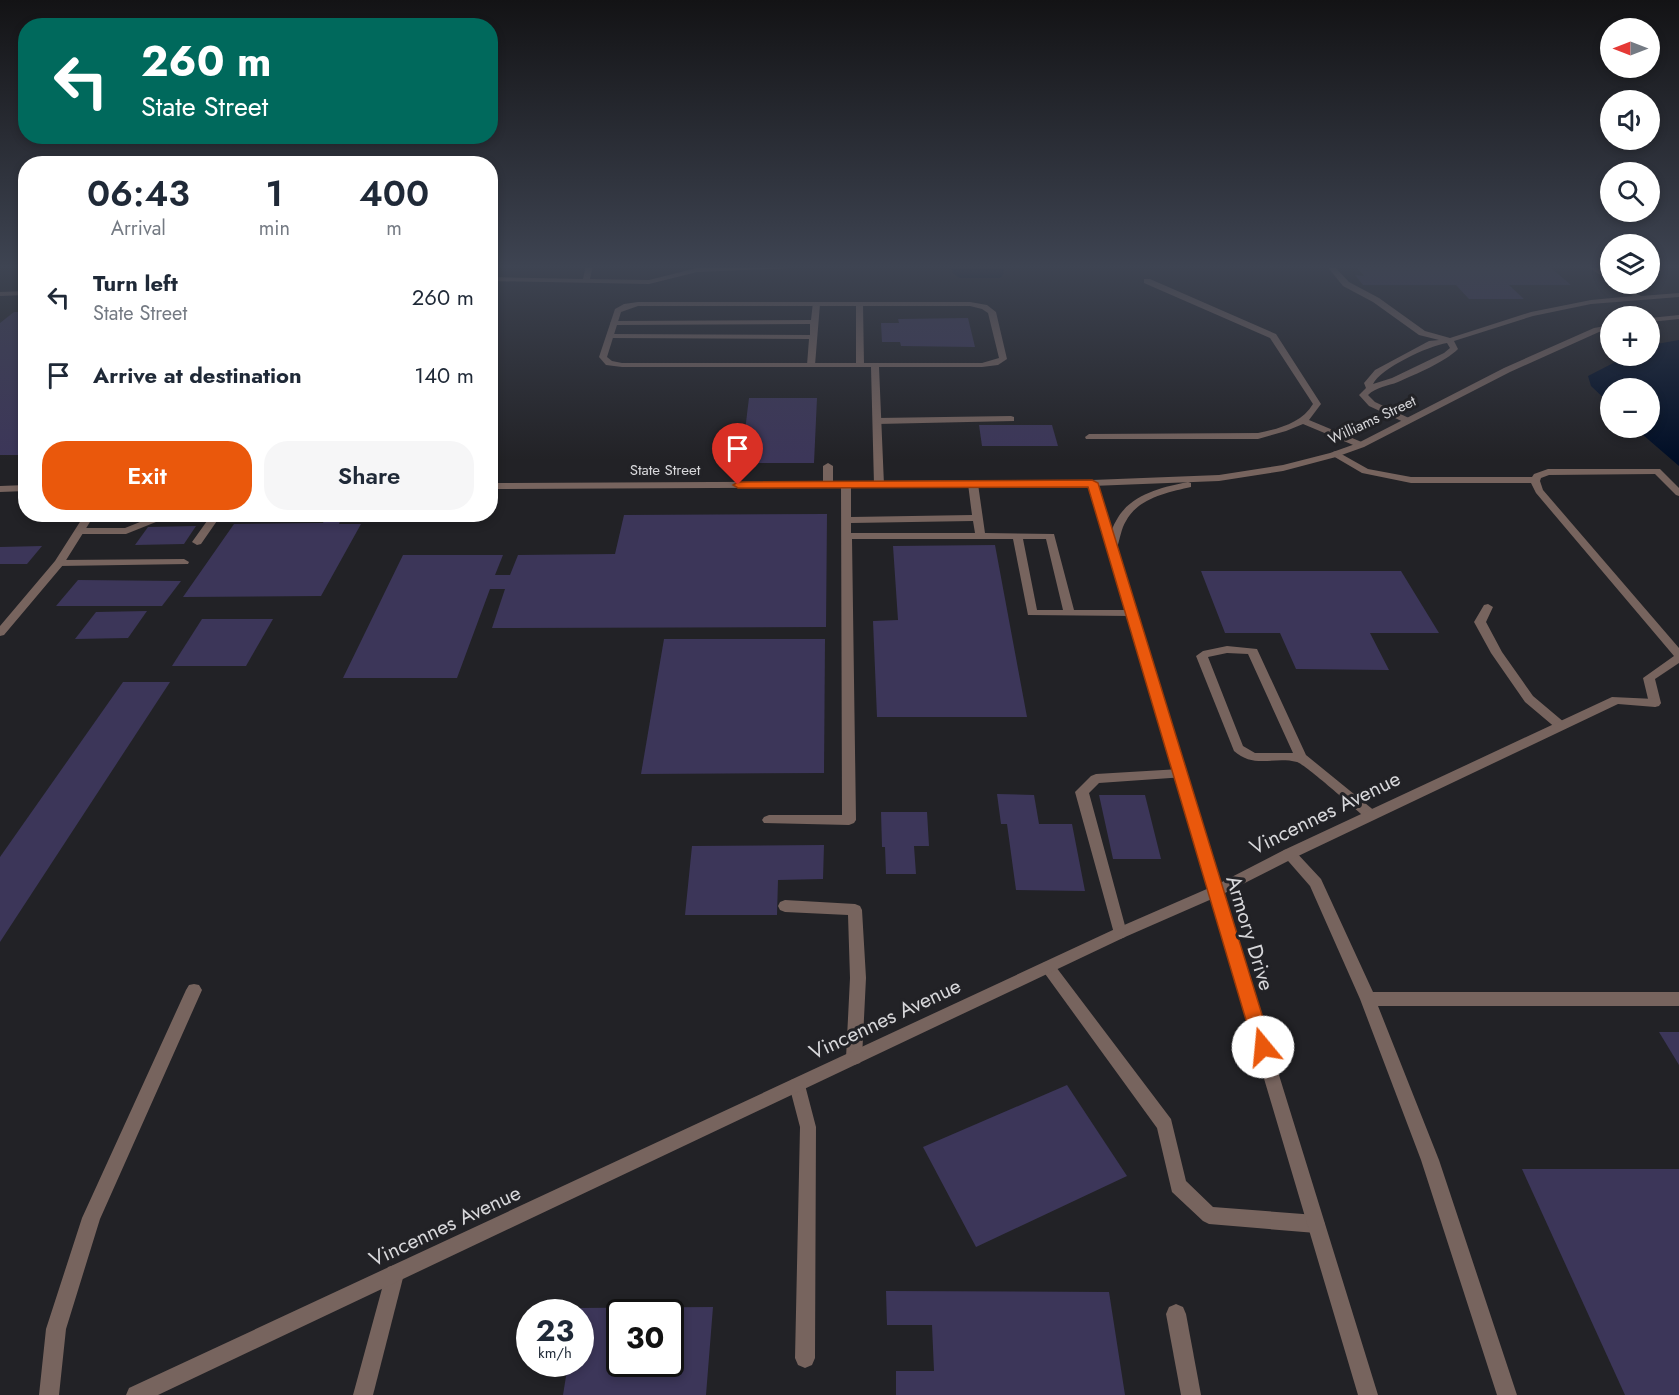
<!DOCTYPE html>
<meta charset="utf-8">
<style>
:root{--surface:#fff;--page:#f6f6f7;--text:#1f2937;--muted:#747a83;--accent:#ea580c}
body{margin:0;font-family:Jost,sans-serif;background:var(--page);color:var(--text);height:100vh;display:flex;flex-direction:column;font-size:22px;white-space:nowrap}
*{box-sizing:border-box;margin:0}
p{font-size:20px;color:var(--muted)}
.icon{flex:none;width:33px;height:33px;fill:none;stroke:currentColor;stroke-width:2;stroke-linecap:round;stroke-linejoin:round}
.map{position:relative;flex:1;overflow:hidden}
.panel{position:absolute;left:18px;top:156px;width:480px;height:366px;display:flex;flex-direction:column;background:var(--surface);border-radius:24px;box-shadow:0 3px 9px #0003}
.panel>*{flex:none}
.hud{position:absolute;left:18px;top:18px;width:480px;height:126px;border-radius:24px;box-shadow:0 3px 9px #0003;background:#00695c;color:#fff;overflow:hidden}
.needle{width:39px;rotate:270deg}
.fabs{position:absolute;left:1600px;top:18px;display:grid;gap:12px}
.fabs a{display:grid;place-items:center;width:60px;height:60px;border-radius:50%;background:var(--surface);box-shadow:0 3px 9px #0003;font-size:30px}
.speed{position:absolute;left:516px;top:1299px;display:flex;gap:12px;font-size:30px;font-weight:700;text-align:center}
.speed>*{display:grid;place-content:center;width:78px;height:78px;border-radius:50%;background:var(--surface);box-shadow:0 3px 9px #0003;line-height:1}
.speed small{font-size:15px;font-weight:400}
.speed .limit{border:3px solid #111;border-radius:9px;background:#fff;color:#111}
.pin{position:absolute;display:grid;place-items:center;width:51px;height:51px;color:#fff;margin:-62px -26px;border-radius:50% 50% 50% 0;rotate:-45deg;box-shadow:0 0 6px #0007}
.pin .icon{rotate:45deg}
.me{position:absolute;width:66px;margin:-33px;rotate:343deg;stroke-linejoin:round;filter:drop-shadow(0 0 4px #0008)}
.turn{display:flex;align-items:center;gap:21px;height:126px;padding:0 24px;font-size:27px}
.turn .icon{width:78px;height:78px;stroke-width:2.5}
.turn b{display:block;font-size:42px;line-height:51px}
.eta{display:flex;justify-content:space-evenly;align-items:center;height:102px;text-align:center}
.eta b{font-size:36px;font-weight:600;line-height:42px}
.primary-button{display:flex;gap:12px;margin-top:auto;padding:12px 24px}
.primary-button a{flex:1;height:69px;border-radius:24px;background:var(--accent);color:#fff;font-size:24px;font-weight:600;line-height:69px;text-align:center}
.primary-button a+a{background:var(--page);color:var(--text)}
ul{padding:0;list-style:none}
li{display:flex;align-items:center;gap:18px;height:78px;padding:0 24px}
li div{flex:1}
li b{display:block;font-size:22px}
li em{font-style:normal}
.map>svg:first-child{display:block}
</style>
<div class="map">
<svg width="1679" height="1395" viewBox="0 0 1679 1395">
<rect width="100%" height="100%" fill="#222226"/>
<g fill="#000e26">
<path d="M 951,265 L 1002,265 L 1004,273 L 1000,278 L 960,278 L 952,273 Z"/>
<path d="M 1679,340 L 1679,466 L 1635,428 L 1650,428 L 1650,388 L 1611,388 L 1611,405 L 1591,386 L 1588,376 L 1627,356 L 1650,356 L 1651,345 Z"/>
</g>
<g fill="#3c3659" fill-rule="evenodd">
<path d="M 1357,267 L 1551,268 L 1571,285 L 1509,285 L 1524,299 L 1469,299 L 1456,285 L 1363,285 L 1355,275 L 1364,276 Z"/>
<path d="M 14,312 L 26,312 L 26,455 L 0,455 L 0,323 Z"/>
<path d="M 968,318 L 975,347 L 901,346 L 900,342 L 882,342 L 881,323 L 899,323 L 898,319 Z"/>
<path d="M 749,398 L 817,398 L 814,463 L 741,463 Z"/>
<path d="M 979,425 L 1052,425 L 1058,446 L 982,446 Z"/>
<path d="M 827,514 L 826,627 L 492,628 L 505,589 L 490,589 L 457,678 L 343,678 L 403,555 L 503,555 L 495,575 L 510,575 L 518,555 L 615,554 L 624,515 Z"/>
<path d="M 325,519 L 341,519 L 339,524 L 361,524 L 321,596 L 183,597 L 234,524 L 323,523 Z"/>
<path d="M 196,526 L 184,544 L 135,545 L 148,527 Z"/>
<path d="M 995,545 L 1027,717 L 877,717 L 873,621 L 898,620 L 893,546 Z"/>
<path d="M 42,546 L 27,564 L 0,564 L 0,547 Z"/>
<path d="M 1201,571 L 1401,571 L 1439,633 L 1370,633 L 1389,670 L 1296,669 L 1280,633 L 1225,633 Z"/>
<path d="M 78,580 L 181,581 L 162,606 L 56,606 Z"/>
<path d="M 147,611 L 128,638 L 75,639 L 96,612 Z"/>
<path d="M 202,619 L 273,619 L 246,666 L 172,666 Z"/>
<path d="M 664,639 L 825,639 L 824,773 L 641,774 Z"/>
<path d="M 123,682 L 170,682 L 0,942 L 0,857 Z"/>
<path d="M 997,794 L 1034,795 L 1039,824 L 1072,824 L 1085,891 L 1016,890 L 1007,824 L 1001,824 Z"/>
<path d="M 1099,795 L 1145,795 L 1161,859 L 1113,859 Z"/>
<path d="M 881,812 L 927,812 L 929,846 L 914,846 L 916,874 L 886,874 L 885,847 L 882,847 Z"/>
<path d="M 824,845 L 823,879 L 778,880 L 777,915 L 685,915 L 692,846 Z"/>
<path d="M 1659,1032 L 1679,1032 L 1679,1065 Z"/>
<path d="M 1067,1085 L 1127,1176 L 976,1247 L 923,1147 Z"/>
<path d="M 1522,1169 L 1679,1169 L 1679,1395 L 1625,1395 Z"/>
<path d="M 886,1291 L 1109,1292 L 1125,1395 L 896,1395 L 896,1371 L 934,1371 L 932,1325 L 887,1325 Z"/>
<path d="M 713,1307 L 706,1395 L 563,1395 L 568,1364 L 580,1364 L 580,1312 L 576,1312 L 576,1308 ZM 620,1312 L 670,1312 L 670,1364 L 620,1364 Z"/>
</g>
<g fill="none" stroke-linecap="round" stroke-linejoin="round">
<g fill="#77645e" fill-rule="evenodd">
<rect x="0" y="265" width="26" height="3"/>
<path d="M 586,265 L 593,265 L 590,279 L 649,280 L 697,268 L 819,265 L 816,267 L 697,272 L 649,284 L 490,281 L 490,277 L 583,279 Z"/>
<path d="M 1326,265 L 1333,265 L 1349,282 L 1379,298 L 1425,331 L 1450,338 L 1531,312 L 1591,300 L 1633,296 L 1613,284 L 1620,284 L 1641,296 L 1679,293 L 1679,297 L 1591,304 L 1533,316 L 1454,341 L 1458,349 C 1445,362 1416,374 1398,382 C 1388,386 1376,387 1368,395 L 1375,402 L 1411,419 L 1412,421 L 1408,424 L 1369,406 L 1359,395 L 1366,388 L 1364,383 L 1375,370 L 1429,341 L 1439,340 L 1419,335 L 1373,302 L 1343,286 ZM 1447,343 L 1450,348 L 1444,353 L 1392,378 L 1373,384 C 1381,368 1428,346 1447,343 Z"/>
<path d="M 1585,265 L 1593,265 L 1611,277 L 1611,282 Z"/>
<path d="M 1144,279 L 1150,279 L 1276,334 L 1321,404 L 1309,420 L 1364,443 L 1364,447 L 1358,447 L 1303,424 L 1286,431 L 1258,439 L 1086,439 L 1085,437 L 1089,434 L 1258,433 C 1278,429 1302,423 1313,404 L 1270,338 L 1144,283 Z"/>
<path d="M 26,291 L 26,295 L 0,296 L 0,292 Z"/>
<path d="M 813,302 L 820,304 L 815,365 L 811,367 L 807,365 L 809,339 L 610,338 L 606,336 L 610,334 L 810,335 L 810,324 L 614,325 L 610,323 L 614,321 L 811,320 Z"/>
<path d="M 856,302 L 863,304 L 864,365 L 860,367 L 856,365 Z"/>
<path d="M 1011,416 L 1014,417 L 1014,421 L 877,424 L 873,421 L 877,418 Z"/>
<path d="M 1336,451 L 1368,469 L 1411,477 L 1532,477 L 1534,474 L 1548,469 L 1660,469 L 1679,488 L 1679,496 L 1676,495 L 1655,474 L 1549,475 L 1541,478 L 1540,481 L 1543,490 L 1679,648 L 1679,663 L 1655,679 L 1661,703 L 1659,706 L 1655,707 L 1649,703 L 1643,678 L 1674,656 L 1536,493 L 1531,483 L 1411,483 L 1362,473 L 1333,456 L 1333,452 Z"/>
<path d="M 828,463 L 833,466 L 833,485 L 828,488 L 823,485 L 823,466 Z"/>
<path d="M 973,481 L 978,484 L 985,533 L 1054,534 L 1074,610 L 1131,610 L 1137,613 L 1131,616 L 1028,615 L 1013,539 L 852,539 L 856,820 L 854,823 L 849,825 L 764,823 L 762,820 L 764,817 L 769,815 L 842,815 L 841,485 L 846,482 L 851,485 L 851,517 L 972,515 L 968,484 ZM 973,521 L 975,533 L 851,533 L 851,523 ZM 1023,539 L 1046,539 L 1063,610 L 1037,610 Z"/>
<path d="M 214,515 L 219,518 L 201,544 L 197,545 L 192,542 L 207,521 L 156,522 L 126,534 L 80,534 L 75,531 L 80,528 L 125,528 L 155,516 Z"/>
<path d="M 184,559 L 189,562 L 188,564 L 59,566 L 54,563 L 59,560 Z"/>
<path d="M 1488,604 L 1493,607 L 1486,622 L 1502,652 L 1533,696 L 1565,723 L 1567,726 L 1565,729 L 1557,729 L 1525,702 L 1491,653 L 1474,622 L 1484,605 Z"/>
<path d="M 1227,646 L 1257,649 L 1306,755 L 1376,812 L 1378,815 L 1376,818 L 1366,818 C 1355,809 1306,765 1297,762 C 1274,756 1254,769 1234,751 L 1196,656 L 1203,651 ZM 1227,653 L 1248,654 L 1293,753 L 1255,753 L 1243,746 L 1208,657 Z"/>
<path d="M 1180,769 L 1185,771 L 1186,774 L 1185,777 L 1099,783 L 1089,793 L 1127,933 L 1125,937 L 1120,939 L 1115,937 L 1075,792 L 1091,776 L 1096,774 Z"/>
<path d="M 1289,849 L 1294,850 L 1321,879 L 1373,992 L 1679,992 L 1679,1006 L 1378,1006 L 1439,1160 L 1517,1395 L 1497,1395 L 1421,1160 L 1360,999 L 1310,886 L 1282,854 L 1284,850 Z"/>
<path d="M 785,900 L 855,904 L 860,906 L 862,910 L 866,978 L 862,1058 L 860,1063 L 854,1065 L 848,1063 L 846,1058 L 850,978 L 848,915 L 785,912 L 780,910 L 778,906 L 780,902 Z"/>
<path d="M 1048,961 L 1053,963 L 1171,1119 L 1186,1181 L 1213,1207 L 1316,1215 L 1322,1218 L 1325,1224 L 1322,1230 L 1316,1233 L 1209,1224 L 1203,1221 L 1172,1192 L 1157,1128 L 1043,971 L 1040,967 L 1043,963 Z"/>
<path d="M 194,984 L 199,985 L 202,990 L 100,1219 L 66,1329 L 59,1395 L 39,1395 L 46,1329 L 82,1218 L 186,990 L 189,985 Z"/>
<path d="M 797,1078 L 803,1080 L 805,1085 L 816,1127 L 815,1358 L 812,1365 L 805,1368 L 798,1365 L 795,1358 L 800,1127 L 789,1085 L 791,1080 Z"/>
<path d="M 395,1265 L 402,1267 L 404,1274 L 373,1395 L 353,1395 L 386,1274 L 388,1267 Z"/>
<path d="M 1176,1304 L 1183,1307 L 1186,1314 L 1201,1395 L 1181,1395 L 1166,1314 L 1169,1307 Z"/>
</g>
<g fill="#77645e" fill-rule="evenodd">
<path d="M 638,302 L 970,302 L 987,305 L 996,312 L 1007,359 L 998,365 L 982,367 L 879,367 L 884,485 L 879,488 L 874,485 L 871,367 L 622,367 L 606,365 L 599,357 L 615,309 L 624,304 ZM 638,306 L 970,306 L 982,309 L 988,313 L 999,358 L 982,363 L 622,363 L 612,361 L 607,357 L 621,312 Z"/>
<path d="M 1092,480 L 1097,483 L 1220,883 L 1284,850 L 1612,697 L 1655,699 L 1661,703 L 1655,707 L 1618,704 L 1294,858 L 1223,894 L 1378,1395 L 1358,1395 L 1087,483 Z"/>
<path d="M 85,514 L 95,514 L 63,565 L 4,635 L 0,636 L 0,626 L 55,561 Z"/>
</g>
<g fill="#77645e" fill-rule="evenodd">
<path d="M 1679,315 L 1679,319 L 1650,322 L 1650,318 Z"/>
<path d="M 1611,325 L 1611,329 L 1599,332 L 1510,372 L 1364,447 L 1336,457 L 1283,471 L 1219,481 L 1092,486 L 490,489 L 490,483 L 1092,480 L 1219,475 L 1283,465 L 1330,453 L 1358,443 L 1504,368 L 1594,328 Z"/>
<path d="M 1188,482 L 1191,483 L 1191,487 C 1169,492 1138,498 1126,521 C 1121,529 1120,539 1117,548 L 1112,551 L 1108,550 L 1107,548 C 1110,539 1111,529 1116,521 C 1129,495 1162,487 1188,482 Z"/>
<path d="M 26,485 L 26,491 L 0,492 L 0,486 Z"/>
<path d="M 1216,885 L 1221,887 L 1223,891 L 1221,895 L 1125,937 L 158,1395 L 126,1395 L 129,1388 L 1115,929 Z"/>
</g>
</g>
<linearGradient id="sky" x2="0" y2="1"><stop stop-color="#131315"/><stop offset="0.58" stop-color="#3e4452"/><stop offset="1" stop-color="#3e4452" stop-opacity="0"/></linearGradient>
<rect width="1679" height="460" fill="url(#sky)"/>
<path fill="#ea580c" stroke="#983908" stroke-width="1.5" d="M 1092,480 L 1098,483 L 1272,1047 L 1269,1052 L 1263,1055 L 1256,1052 L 1254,1047 L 1088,487 L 738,488 L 733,485 L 738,482 Z"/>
<g text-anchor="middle" stroke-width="6" stroke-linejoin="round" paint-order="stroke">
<g font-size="15" fill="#d7d7da" stroke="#222226">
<text transform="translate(1372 420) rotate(-25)" y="5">Williams Street</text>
<text x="665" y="475">State Street</text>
</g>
<g font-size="21" fill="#d7d7da" stroke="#222226">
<text transform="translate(1325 813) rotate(-26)" y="7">Vincennes Avenue</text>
<text transform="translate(1250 933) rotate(73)" y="7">Armory Drive</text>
<text transform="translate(885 1019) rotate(-25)" y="7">Vincennes Avenue</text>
<text transform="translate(445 1226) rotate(-25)" y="7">Vincennes Avenue</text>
</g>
</g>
</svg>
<div class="fabs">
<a><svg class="needle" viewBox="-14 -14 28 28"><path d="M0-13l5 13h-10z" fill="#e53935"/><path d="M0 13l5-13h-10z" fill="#747a83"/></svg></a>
<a><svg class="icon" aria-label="sound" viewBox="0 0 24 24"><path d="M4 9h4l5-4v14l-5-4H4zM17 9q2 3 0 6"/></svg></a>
<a><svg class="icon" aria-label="search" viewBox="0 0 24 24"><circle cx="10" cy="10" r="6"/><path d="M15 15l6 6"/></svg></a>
<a><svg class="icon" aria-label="layers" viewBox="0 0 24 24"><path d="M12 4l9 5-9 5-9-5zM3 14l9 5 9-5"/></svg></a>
<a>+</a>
<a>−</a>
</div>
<div class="speed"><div>23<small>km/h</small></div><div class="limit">30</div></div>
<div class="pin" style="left:738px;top:485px;background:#d93025"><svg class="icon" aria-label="arrive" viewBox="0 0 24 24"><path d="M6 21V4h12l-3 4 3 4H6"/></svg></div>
<svg class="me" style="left:1263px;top:1047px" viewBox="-20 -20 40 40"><circle r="19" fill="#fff"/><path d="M0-13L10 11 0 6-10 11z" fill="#ea580c"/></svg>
<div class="hud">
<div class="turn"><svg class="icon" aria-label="left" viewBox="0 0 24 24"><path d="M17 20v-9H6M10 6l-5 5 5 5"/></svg><div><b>260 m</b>State Street</div></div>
</div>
<section class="panel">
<div class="eta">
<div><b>06:43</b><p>Arrival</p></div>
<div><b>1</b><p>min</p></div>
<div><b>400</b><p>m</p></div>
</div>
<ul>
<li><svg class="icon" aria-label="left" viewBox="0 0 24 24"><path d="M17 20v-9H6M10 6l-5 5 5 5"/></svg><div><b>Turn left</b><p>State Street</p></div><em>260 m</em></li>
<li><svg class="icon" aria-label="arrive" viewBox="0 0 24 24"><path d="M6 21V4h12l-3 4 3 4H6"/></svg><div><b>Arrive at destination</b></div><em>140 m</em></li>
</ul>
<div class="primary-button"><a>Exit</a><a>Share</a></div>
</section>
</div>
